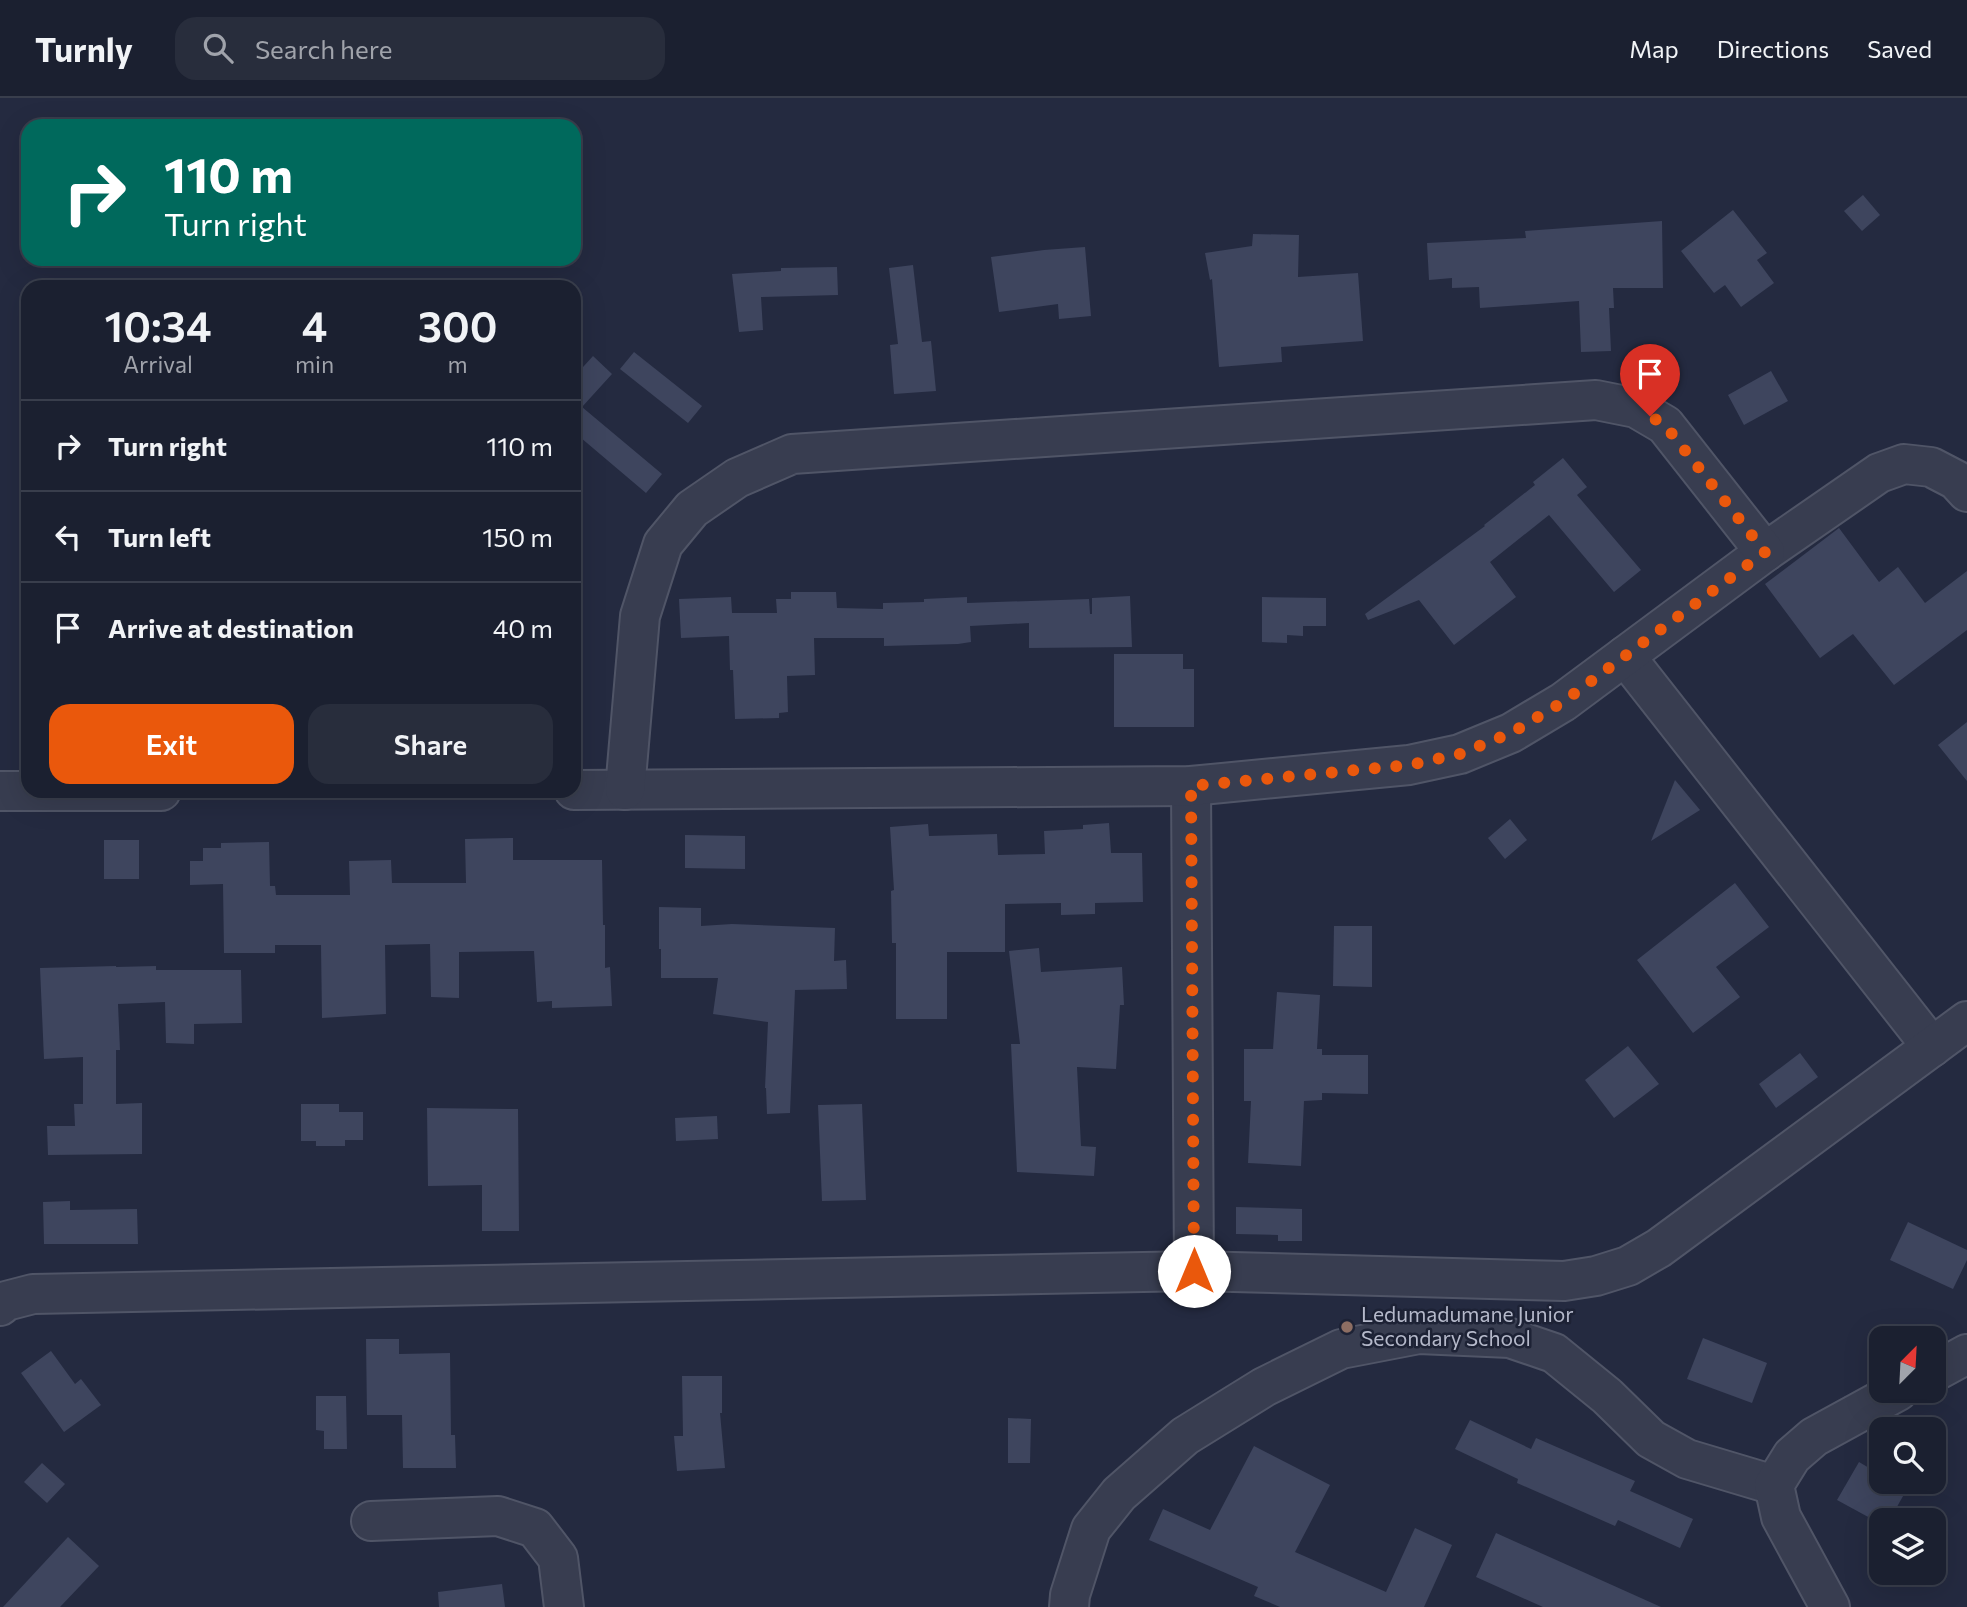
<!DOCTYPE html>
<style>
:root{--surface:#1b2030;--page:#282d3c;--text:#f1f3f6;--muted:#a0a3ab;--line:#393e4c;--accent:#ea580c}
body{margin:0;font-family:Commissioner,sans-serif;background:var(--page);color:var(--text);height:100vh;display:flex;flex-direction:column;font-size:26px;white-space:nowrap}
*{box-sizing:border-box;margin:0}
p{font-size:23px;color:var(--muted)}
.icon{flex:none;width:38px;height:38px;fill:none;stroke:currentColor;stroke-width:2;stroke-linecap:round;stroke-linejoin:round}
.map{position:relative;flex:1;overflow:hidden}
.panel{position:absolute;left:21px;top:182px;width:560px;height:518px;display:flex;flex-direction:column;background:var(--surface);border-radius:21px;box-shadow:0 7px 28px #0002,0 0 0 2px var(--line)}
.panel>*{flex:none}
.hud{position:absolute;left:21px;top:21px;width:560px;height:147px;border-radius:21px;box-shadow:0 7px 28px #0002,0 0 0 2px var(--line);background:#00695c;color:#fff;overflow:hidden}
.needle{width:46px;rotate:24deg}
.buttons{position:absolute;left:1869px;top:1228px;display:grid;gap:14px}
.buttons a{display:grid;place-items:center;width:77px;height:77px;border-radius:14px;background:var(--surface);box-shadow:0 7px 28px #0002,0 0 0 2px var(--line);font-size:35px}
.pin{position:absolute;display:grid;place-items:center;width:60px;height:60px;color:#fff;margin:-72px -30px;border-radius:50% 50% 50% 0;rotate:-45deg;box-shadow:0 0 7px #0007}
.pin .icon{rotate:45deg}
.me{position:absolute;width:77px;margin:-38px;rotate:0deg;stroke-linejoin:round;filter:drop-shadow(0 0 5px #0008)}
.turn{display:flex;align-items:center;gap:24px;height:147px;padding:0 28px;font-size:32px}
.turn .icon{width:91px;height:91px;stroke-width:2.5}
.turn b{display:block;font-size:49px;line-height:60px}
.eta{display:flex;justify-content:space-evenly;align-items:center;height:119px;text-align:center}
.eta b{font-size:42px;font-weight:600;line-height:49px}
.button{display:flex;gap:14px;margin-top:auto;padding:14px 28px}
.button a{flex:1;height:80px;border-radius:21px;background:var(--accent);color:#fff;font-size:28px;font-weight:600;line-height:80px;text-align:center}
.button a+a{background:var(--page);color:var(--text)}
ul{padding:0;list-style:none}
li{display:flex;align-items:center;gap:21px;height:91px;padding:0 28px;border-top:2px solid var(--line)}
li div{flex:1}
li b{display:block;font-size:26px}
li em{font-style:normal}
header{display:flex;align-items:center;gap:42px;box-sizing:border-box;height:98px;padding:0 35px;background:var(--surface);border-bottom:2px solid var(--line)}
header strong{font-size:33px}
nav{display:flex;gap:38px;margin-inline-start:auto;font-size:24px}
.search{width:490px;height:63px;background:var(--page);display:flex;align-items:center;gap:18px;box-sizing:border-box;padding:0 24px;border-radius:21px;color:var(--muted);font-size:26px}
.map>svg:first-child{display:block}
</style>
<header>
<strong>Turnly</strong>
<div class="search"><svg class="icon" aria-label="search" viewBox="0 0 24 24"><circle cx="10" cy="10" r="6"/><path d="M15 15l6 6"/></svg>Search here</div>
<nav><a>Map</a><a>Directions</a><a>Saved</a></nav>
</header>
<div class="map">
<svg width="1967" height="1509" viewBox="0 0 1967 1509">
<rect width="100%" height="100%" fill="#242a40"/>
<g fill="#3e455e">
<path d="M 1863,97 L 1880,117 L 1862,133 L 1844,113 Z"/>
<path d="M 1733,112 L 1767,155 L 1757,162 L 1774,185 L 1741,209 L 1725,187 L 1714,195 L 1681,153 Z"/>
<path d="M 1662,123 L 1663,190 L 1613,190 L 1614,210 L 1609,210 L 1611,253 L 1581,254 L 1579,203 L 1480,210 L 1479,189 L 1452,190 L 1452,180 L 1429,182 L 1427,145 L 1526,140 L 1525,133 Z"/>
<path d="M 1253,136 L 1299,137 L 1298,179 L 1358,175 L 1363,243 L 1281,249 L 1282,264 L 1219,269 L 1212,181 L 1210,182 L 1205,155 L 1252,148 Z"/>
<path d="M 1085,149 L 1091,218 L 1059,221 L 1058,206 L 999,214 L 991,159 L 1044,152 Z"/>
<path d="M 913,167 L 922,244 L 931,243 L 936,293 L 894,296 L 890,247 L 898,246 L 889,170 Z"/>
<path d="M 837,169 L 838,197 L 761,199 L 763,232 L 739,234 L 732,176 L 781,173 L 781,170 Z"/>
<path d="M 634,254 L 702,308 L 688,325 L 620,271 Z"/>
<path d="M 593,258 L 612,276 L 582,309 L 662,376 L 646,395 L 574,334 L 574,279 Z"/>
<path d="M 1771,273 L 1788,303 L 1744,327 L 1728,297 Z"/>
<path d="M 1563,360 L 1587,389 L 1577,397 L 1641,472 L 1614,494 L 1549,417 L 1490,464 L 1516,499 L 1454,547 L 1419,502 L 1368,522 L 1365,516 L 1485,428 L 1484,427 L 1535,387 L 1533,384 Z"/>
<path d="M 1839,430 L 1879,484 L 1898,469 L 1925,505 L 1967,473 L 1967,532 L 1894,587 L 1853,536 L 1820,560 L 1765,486 Z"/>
<path d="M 791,494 L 836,494 L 837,510 L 883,511 L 883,505 L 924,504 L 924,501 L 967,499 L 967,505 L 1089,501 L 1090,516 L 1092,516 L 1092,500 L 1130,498 L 1132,549 L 1029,550 L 1029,525 L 970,528 L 971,544 L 958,546 L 884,548 L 884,540 L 814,540 L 815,577 L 787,578 L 788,614 L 779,615 L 779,620 L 735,621 L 733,572 L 730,572 L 729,538 L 681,540 L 679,501 L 731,499 L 732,515 L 777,515 L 776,501 L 791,501 Z"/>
<path d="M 1262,499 L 1326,500 L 1326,528 L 1303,528 L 1303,538 L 1287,537 L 1287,545 L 1262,544 Z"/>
<path d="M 1114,556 L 1183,556 L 1183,571 L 1194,571 L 1194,629 L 1114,629 Z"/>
<path d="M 1967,624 L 1967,683 L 1938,647 Z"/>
<path d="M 1675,682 L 1700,712 L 1651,743 Z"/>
<path d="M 1510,721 L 1527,742 L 1505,761 L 1488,740 Z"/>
<path d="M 1109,725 L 1111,755 L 1142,755 L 1143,804 L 1095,805 L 1095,816 L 1061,817 L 1061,805 L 1005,806 L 1005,854 L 947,854 L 947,921 L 896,921 L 896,845 L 892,845 L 891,793 L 894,792 L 890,729 L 928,726 L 929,738 L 997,736 L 998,757 L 1045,756 L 1044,733 L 1083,731 L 1083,727 Z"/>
<path d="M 685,737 L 745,738 L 745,771 L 685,770 Z"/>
<path d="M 513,740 L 513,762 L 602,762 L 603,827 L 605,827 L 605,870 L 610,869 L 612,908 L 552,910 L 552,903 L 537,904 L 534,853 L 459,854 L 459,900 L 431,899 L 430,846 L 385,847 L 386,916 L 322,920 L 321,847 L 275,847 L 275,855 L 224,855 L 223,786 L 190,787 L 190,763 L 203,763 L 203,750 L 221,750 L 221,745 L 269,744 L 270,788 L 275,788 L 276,797 L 350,797 L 349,763 L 391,762 L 392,785 L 466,785 L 465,741 Z"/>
<rect x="104" y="742" width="35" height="39"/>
<path d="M 1735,785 L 1769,829 L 1716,869 L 1740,899 L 1693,935 L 1637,862 Z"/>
<path d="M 659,809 L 701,810 L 701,828 L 732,826 L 835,830 L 834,863 L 846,862 L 847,891 L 795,892 L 790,1015 L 767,1016 L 766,990 L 765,990 L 768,924 L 713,916 L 718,880 L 661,880 L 661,851 L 659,851 Z"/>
<path d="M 1334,828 L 1372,828 L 1372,889 L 1333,888 Z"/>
<path d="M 1039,850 L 1041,874 L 1122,869 L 1124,907 L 1120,907 L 1116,971 L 1077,969 L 1081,1048 L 1096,1049 L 1094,1078 L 1017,1074 L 1011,946 L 1020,946 L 1009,853 Z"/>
<path d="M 116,868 L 116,869 L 156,868 L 156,872 L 241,872 L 242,925 L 194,926 L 194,946 L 166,945 L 165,904 L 118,906 L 120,952 L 116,952 L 116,1006 L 142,1005 L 142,1056 L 48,1057 L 47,1028 L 75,1028 L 74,1006 L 83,1006 L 83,959 L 44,961 L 40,870 Z"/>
<path d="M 1277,894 L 1320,897 L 1317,951 L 1322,951 L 1322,957 L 1368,957 L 1368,996 L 1322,995 L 1322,1002 L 1304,1003 L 1301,1068 L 1248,1065 L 1251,1003 L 1244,1003 L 1244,951 L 1273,951 Z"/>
<path d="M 1628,948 L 1659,986 L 1614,1020 L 1585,982 Z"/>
<path d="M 1800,955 L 1818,979 L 1776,1010 L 1759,986 Z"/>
<path d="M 301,1006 L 339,1006 L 339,1014 L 363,1014 L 363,1042 L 345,1042 L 345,1048 L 316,1048 L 316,1043 L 301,1043 Z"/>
<path d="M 862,1006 L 866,1102 L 822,1103 L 818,1007 Z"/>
<path d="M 427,1010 L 518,1011 L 519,1133 L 482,1133 L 482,1087 L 428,1088 Z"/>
<path d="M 717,1018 L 718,1041 L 676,1043 L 675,1020 Z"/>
<path d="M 70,1103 L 70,1112 L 137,1111 L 138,1146 L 44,1146 L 43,1104 Z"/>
<path d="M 1236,1109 L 1302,1111 L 1302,1143 L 1278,1143 L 1278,1137 L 1236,1136 Z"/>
<path d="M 1908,1124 L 1967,1152 L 1967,1162 L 1953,1191 L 1890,1162 Z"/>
<path d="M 1703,1240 L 1767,1265 L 1752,1305 L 1687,1281 Z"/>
<path d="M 366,1241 L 399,1241 L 399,1256 L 450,1255 L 451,1337 L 455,1337 L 456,1370 L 403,1370 L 402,1317 L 367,1317 Z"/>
<path d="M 51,1253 L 75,1286 L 81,1281 L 101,1307 L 64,1334 L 21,1275 Z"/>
<path d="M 682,1278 L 722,1278 L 722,1315 L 720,1315 L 725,1370 L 677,1373 L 674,1338 L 683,1338 Z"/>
<path d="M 316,1298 L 346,1298 L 347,1351 L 324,1351 L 324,1333 L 316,1332 Z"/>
<path d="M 1008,1320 L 1031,1321 L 1030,1365 L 1008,1365 Z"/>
<path d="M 1470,1322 L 1531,1351 L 1536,1340 L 1635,1383 L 1630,1393 L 1693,1421 L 1680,1450 L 1618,1422 L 1615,1428 L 1517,1385 L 1518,1381 L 1455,1351 Z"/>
<path d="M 1254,1348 L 1330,1387 L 1295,1454 L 1386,1494 L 1415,1430 L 1452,1447 L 1424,1509 L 1280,1509 L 1254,1498 L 1258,1489 L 1149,1442 L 1163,1411 L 1210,1432 Z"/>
<path d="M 1859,1364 L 1881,1377 L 1881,1384 L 1895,1384 L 1907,1391 L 1889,1423 L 1881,1423 L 1881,1426 L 1837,1402 Z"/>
<path d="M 42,1365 L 65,1386 L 47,1405 L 24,1384 Z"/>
<path d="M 1496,1435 L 1661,1509 L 1543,1509 L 1476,1479 Z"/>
<path d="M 68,1439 L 99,1468 L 60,1509 L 3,1509 Z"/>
<path d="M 502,1486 L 505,1509 L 439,1509 L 438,1494 Z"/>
</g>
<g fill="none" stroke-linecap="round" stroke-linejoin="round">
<g stroke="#505567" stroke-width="42">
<g id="minor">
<path d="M 1625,558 L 1932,949"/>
<path d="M 1191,688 L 1194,1173"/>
<path d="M 574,692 L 1191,688 L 1409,667 L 1460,656 L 1511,635 L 1563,604 L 1765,454 L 1879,375 L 1904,366 L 1931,369 L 1956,382 L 1967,394"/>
<path d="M 625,692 L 640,518 L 663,446 L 692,411 L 737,380 L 792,356 L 1596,302 L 1636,310 L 1665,327 L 1765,454"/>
<path d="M 0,693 L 161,693"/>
<path d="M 0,1208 L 6,1203 L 33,1196 L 1194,1173 L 1564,1183 L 1596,1178 L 1628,1168 L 1659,1150 L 1967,923"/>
<path d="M 1934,1274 L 1967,1256"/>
<path d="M 371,1423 L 498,1418 L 535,1430 L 558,1460 L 564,1509"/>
<path d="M 1069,1509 L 1070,1497 L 1091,1431 L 1119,1396 L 1185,1338 L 1264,1289 L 1341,1251 L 1419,1236 L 1510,1240 L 1554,1255 L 1607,1298 L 1651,1341 L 1687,1361 L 1774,1387"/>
<path d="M 1830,1509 L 1781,1419 L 1774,1387 L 1792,1358 L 1814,1339 L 1898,1293"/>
</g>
</g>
<use href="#minor" stroke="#383d50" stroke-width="38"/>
</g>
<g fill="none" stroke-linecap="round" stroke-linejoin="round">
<path stroke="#ea580c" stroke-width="12" stroke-dasharray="0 21.6" d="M 1194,1173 L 1191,688 L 1409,667 L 1460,656 L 1511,635 L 1563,604 L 1765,454 L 1665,327 L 1650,318"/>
</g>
<circle fill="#8d6e63" stroke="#1d2235" stroke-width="2.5" cx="1347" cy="1229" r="7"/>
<g text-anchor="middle" stroke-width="5" stroke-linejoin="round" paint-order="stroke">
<g font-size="21" fill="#b5b9ca" stroke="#1d2235" text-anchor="start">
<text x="1361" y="1224">Ledumadumane Junior<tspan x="1361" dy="24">Secondary School</tspan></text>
</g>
</g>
</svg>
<div class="buttons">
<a><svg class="needle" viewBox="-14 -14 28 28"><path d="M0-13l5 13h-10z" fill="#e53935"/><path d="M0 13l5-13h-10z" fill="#a0a3ab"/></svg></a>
<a><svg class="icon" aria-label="search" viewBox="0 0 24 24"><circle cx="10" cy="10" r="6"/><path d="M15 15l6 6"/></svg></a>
<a><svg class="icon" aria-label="layers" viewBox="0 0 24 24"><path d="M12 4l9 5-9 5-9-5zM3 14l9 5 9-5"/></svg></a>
</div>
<div class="pin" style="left:1650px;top:318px;background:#d93025"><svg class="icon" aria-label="arrive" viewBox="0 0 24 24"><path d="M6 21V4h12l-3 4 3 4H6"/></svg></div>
<svg class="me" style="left:1194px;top:1173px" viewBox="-20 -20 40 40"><circle r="19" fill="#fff"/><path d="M0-13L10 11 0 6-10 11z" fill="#ea580c"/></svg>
<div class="hud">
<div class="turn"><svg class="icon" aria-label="right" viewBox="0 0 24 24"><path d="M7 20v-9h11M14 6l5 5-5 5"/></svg><div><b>110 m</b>Turn right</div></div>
</div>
<section class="panel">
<div class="eta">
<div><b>10:34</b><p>Arrival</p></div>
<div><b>4</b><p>min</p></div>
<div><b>300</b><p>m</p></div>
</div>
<ul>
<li><svg class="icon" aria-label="right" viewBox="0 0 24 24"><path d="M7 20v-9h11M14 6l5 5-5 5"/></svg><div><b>Turn right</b></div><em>110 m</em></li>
<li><svg class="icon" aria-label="left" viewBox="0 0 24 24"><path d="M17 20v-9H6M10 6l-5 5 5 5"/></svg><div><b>Turn left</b></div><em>150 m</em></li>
<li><svg class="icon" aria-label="arrive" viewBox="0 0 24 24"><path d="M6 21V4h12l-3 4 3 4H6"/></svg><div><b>Arrive at destination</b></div><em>40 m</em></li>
</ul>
<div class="button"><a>Exit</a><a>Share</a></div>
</section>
</div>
